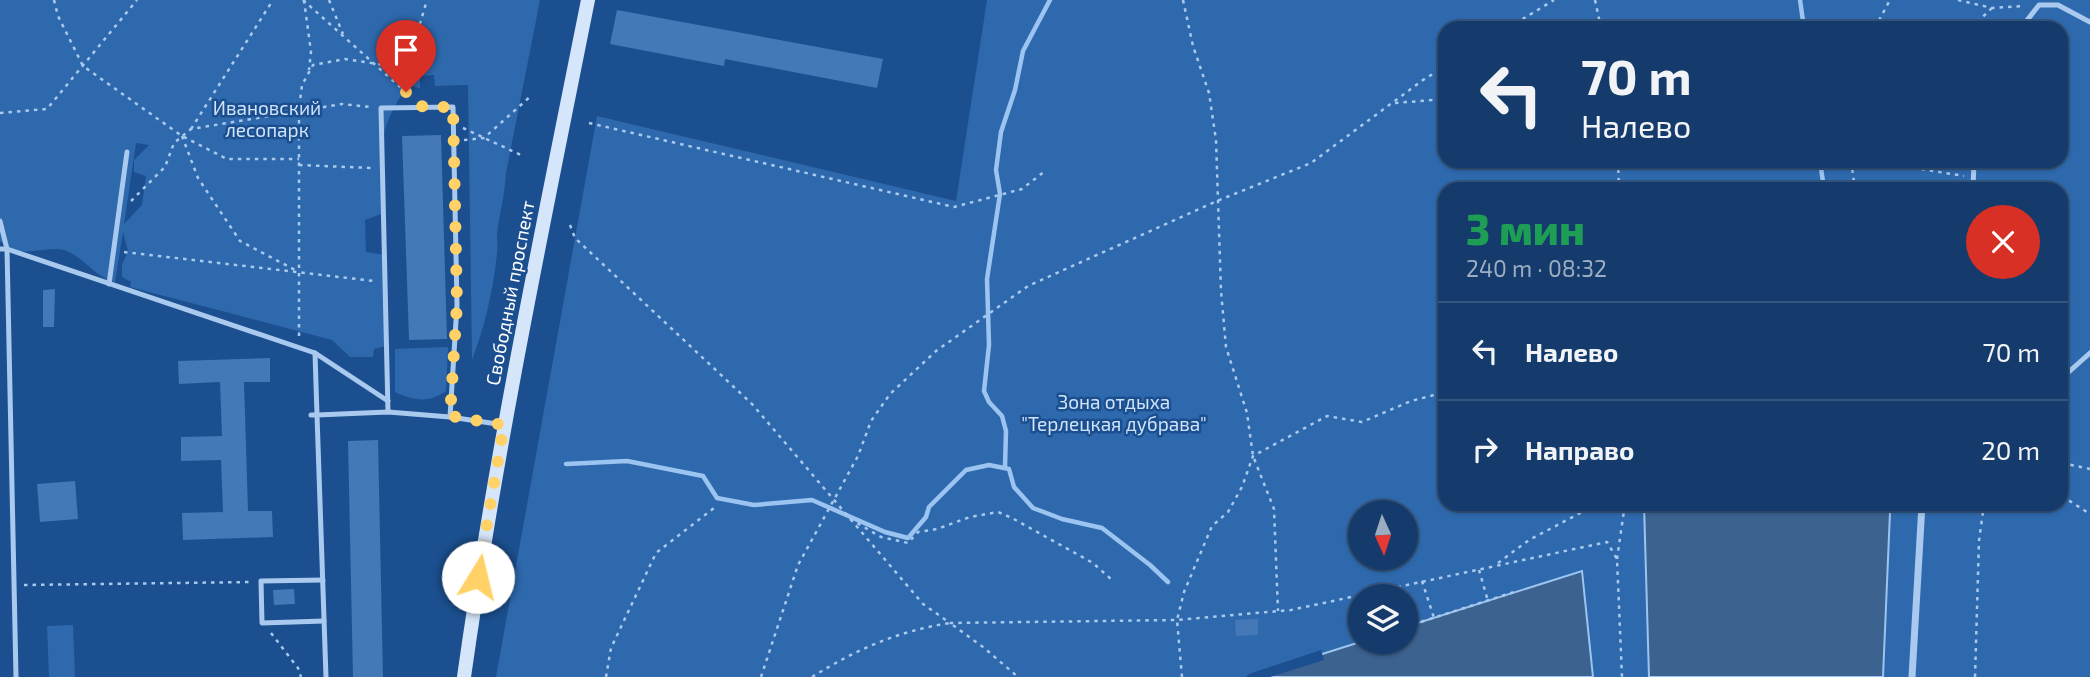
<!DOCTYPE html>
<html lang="ru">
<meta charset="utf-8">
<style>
:root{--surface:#143b6b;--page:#214673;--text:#f1f3f6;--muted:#9dadc1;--line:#33557e}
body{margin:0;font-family:"Exo 2",sans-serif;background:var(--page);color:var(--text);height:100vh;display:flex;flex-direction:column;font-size:26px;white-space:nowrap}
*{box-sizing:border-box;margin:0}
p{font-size:23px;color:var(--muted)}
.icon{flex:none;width:38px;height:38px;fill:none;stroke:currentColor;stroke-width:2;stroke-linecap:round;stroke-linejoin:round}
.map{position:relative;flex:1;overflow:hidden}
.drawer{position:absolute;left:1438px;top:182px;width:630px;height:329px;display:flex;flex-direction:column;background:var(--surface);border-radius:21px;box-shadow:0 2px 5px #0004,0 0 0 2px var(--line)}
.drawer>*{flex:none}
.hud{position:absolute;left:1438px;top:21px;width:630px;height:147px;border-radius:21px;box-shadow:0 2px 5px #0004,0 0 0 2px var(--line);background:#143b6b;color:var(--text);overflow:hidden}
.needle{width:46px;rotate:177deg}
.fabs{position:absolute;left:1348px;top:500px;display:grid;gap:14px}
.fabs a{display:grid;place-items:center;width:70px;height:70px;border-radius:50%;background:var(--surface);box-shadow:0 2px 5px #0004,0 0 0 2px var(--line);font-size:35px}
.pin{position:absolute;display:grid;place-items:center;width:60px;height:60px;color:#fff;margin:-72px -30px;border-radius:50% 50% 50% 0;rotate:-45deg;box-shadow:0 0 7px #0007}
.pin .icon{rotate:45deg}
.me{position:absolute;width:77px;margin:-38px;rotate:9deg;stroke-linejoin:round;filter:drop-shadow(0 0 5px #0008)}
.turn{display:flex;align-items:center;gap:24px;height:147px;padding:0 28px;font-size:32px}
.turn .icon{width:91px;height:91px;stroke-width:2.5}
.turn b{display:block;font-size:49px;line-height:60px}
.round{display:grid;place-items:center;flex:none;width:74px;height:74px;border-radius:37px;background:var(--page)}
.overview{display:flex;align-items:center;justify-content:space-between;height:119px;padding:0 28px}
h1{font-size:42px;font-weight:800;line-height:52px;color:#1e9e55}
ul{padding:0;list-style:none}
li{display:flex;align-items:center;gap:21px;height:98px;padding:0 28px;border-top:2px solid var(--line)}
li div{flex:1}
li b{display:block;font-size:26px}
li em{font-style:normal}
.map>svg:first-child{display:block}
</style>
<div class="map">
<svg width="2090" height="677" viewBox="0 0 2090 677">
<rect width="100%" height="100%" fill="#1b4f8f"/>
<g fill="#2e69ad" fill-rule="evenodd">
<path d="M 0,0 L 540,0 L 506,173 C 505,193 500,212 497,233 C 497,240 498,247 497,254 C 493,291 485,326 472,360 L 468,85 L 435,86 L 434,75 L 420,76 L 420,88 L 407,85 C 399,99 389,114 385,130 C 379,156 383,186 384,213 L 365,220 L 366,252 L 385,255 L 386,346 L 374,349 L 373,357 L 350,357 L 332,340 L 130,287 L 131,282 L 122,277 L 122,265 L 128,251 L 123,232 L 115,282 C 93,277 80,251 58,249 C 36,248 19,259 0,241 ZM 136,143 L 149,145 L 134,160 L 134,172 L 146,176 L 142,205 L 124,224 Z"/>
<path d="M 987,0 L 2090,0 L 2090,677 L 496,677 L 597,116 L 956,201 ZM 1446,28 L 2062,28 L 2062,161 L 1446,161 ZM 1446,189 L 2062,189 L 2062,504 L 1446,504 ZM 1360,513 L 1405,513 L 1405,558 L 1360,558 ZM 1360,597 L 1405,597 L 1405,642 L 1360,642 Z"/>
<path d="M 448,347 L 446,391 C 429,403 414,401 395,392 L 395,349 Z"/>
<path d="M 73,625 L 75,677 L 49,677 L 47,626 Z"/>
</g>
<g fill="#3c6290" stroke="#9cc4f0" stroke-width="2">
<path d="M 1644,504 L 1885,504 L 1890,512 L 1883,677 L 1649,677 Z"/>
<path d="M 1582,571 L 1593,677 L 1250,677 L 1360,642 L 1405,642 L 1405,627 Z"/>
</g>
<path fill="#1b4f8f" d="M 1321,650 L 1324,660 L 1270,677 L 1246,677 L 1249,674 Z"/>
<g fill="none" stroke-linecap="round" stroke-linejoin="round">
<g stroke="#9cc4f0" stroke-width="4.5">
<path d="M 1800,0 L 1804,28"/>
<path d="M 1820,161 L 1824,189"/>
<path d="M 566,464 L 627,461 L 703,476 L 717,498 L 754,505 L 812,500 L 885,532 L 908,538 L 926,517 L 929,507 L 966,470 L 989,465 L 1009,469 L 1014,487 L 1033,508 L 1062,519 L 1102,528 L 1150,565 L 1168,582"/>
<path d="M 1005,467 L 1006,431 L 1002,416 L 989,402 L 984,391 L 989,345 L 987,279 L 1000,194 L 996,170 L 1001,132 L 1015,90 L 1023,51 L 1050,0"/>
</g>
</g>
<g fill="#4478b7">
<path d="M 617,10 L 883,59 L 877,88 L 725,59 L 724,66 L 610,44 Z"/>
<path d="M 441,135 L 447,339 L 409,340 L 402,136 Z"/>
<path d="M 55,289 L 54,327 L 43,327 L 43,290 Z"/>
<path d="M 270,358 L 270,382 L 244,382 L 248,511 L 272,511 L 273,537 L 183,540 L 182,513 L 223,512 L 221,460 L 181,461 L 181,437 L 222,436 L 220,382 L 179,384 L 178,361 Z"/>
<path d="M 378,440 L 383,677 L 353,677 L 348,441 Z"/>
<path d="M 75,481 L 78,519 L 40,522 L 37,484 Z"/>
<path d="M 294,589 L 295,604 L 274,605 L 273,590 Z"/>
<path d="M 1258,619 L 1258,635 L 1236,636 L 1235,620 Z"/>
</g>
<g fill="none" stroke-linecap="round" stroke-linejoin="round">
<g stroke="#a9c9ee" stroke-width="2.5" stroke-dasharray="3.5 5" stroke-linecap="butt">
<path d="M 54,0 L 58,16 L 83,66 L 182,136 L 227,159 L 299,159"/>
<path d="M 303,0 L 410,96"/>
<path d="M 304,0 L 311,52 L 309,70"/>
<path d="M 329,0 L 343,34"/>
<path d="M 1183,0 L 1193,46 L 1209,93 L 1216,140 L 1221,291 L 1226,347 L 1247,413 L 1253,456 L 1274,509 L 1278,611"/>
<path d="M 1595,0 L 1601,28"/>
<path d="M 1958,0 L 1992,8 L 2025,6"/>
<path d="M 1508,28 L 1554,0"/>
<path d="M 1875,28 L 1890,0"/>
<path d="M 1971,28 L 1992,8"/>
<path d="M 1395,103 L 1446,99"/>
<path d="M 0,113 L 47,109 L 137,0"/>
<path d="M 589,123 L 954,207 L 1022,189 L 1045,171"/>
<path d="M 463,128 L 523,156"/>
<path d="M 191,129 L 273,0"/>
<path d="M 182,136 L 198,178 L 240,241 L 297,271"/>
<path d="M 464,140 L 484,138 L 532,95"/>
<path d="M 1618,161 L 1619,189"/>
<path d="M 1851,161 L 1855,189"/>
<path d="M 1871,161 L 1964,176"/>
<path d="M 299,165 L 372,168"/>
<path d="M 131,201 L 165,167 L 174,143 L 191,129 L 342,104 L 370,107"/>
<path d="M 570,225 L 575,238 L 752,404 L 923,604 L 950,623 L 1177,620 L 1184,592 L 1212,526 L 1228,512 L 1242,487 L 1253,456 L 1327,416 L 1362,422 L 1411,401 L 1446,392"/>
<path d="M 124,252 L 374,281"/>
<path d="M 299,336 L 299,109 L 302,85 L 313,65 L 345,59 L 390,66 L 401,63 L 411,54 L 427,0"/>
<path d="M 2062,463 L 2090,469"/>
<path d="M 2062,496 L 2090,514"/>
<path d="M 850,519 L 881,537 L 908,543 L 918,532 L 937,529 L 970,517 L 998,512 L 1012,518 L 1093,563 L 1112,580"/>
<path d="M 1617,559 L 1625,504"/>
<path d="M 1498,563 L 1529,540 L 1586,510 L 1592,504"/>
<path d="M 1479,570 L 1488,601"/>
<path d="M 1422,581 L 1434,618"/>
<path d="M 24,585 L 252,582"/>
<path d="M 1405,627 L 1517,591"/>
<path d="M 271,633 L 298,668 L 301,677"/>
<path d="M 606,677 L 611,648 L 656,553 L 714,508"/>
<path d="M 761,677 L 798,565 L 858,456 L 871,421 L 890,394 L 936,351 L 1028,286 L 1217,201 L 1311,163 L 1423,80 L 1446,66"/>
<path d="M 812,677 C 857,649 898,631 950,623 L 983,647 L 1018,677"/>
<path d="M 1182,677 L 1177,620 L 1291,610 L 1607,542 L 1617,559 L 1622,677"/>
<path d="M 1975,677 L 1979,541 L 1984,504"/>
</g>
<g stroke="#a9c9ee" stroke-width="5">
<path d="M 2021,28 L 2039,5 L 2058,5 L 2090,22"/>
<path d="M 1973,189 L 1974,161"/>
<path d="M 0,221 L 7,249 L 16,677"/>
<path d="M 0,249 L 7,249 L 315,353 L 388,401"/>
<path d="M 109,284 L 127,152"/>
<path d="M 2062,378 L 2090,353"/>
<path d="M 388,412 L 381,108 L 453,107 L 457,305 L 450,417"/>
<path d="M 311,415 L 317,415 L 315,353"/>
<path d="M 323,580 L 261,581 L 262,623 L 324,621"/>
<path d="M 326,677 L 317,415 L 388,412 L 450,417 L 504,425"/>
</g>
<path stroke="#a9c9ee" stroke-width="7" d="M 1912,677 L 1922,504"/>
<path stroke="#d6e6fa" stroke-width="14" d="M 464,677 C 496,450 543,225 588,0"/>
</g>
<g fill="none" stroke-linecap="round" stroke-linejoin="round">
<path stroke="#ffd166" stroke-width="12" stroke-dasharray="0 21.6" d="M 406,92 L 423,107 L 453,107 L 457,304 L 450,416 L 504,425 L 478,577"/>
</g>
<g text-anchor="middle" stroke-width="5" stroke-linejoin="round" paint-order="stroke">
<g font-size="19" fill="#cfe3fa" stroke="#1b4f8f">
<text x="267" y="115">Ивановский<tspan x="267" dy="22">лесопарк</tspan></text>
<text x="1114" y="409">Зона отдыха<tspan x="1114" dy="22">"Терлецкая дубрава"</tspan></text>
</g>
<g font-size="19" fill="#fff" stroke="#1b4f8f">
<text transform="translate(510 293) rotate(-79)" y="7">Свободный проспект</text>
</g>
</g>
</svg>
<div class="fabs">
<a><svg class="needle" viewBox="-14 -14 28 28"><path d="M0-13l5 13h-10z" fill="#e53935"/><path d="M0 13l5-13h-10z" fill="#9dadc1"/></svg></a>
<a><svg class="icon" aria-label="layers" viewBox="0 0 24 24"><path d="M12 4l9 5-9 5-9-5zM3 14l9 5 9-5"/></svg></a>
</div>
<div class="pin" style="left:406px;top:92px;background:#d93025"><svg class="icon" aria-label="arrive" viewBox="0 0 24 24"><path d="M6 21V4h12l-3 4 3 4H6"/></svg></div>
<svg class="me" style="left:478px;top:577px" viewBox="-20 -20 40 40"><circle r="19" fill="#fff"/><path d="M0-13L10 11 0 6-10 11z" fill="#ffd166"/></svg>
<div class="hud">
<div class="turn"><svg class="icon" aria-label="left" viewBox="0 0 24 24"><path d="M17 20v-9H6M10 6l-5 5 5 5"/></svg><div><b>70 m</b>Налево</div></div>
</div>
<section class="drawer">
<div class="overview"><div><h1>3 мин</h1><p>240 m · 08:32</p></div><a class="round" style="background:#d93025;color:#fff"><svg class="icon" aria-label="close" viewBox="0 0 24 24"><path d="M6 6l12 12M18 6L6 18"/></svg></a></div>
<ul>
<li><svg class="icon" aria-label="left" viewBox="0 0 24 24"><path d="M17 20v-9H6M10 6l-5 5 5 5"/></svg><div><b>Налево</b></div><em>70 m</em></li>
<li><svg class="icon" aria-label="right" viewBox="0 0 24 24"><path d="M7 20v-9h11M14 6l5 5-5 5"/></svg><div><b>Направо</b></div><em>20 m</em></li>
</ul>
</section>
</div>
